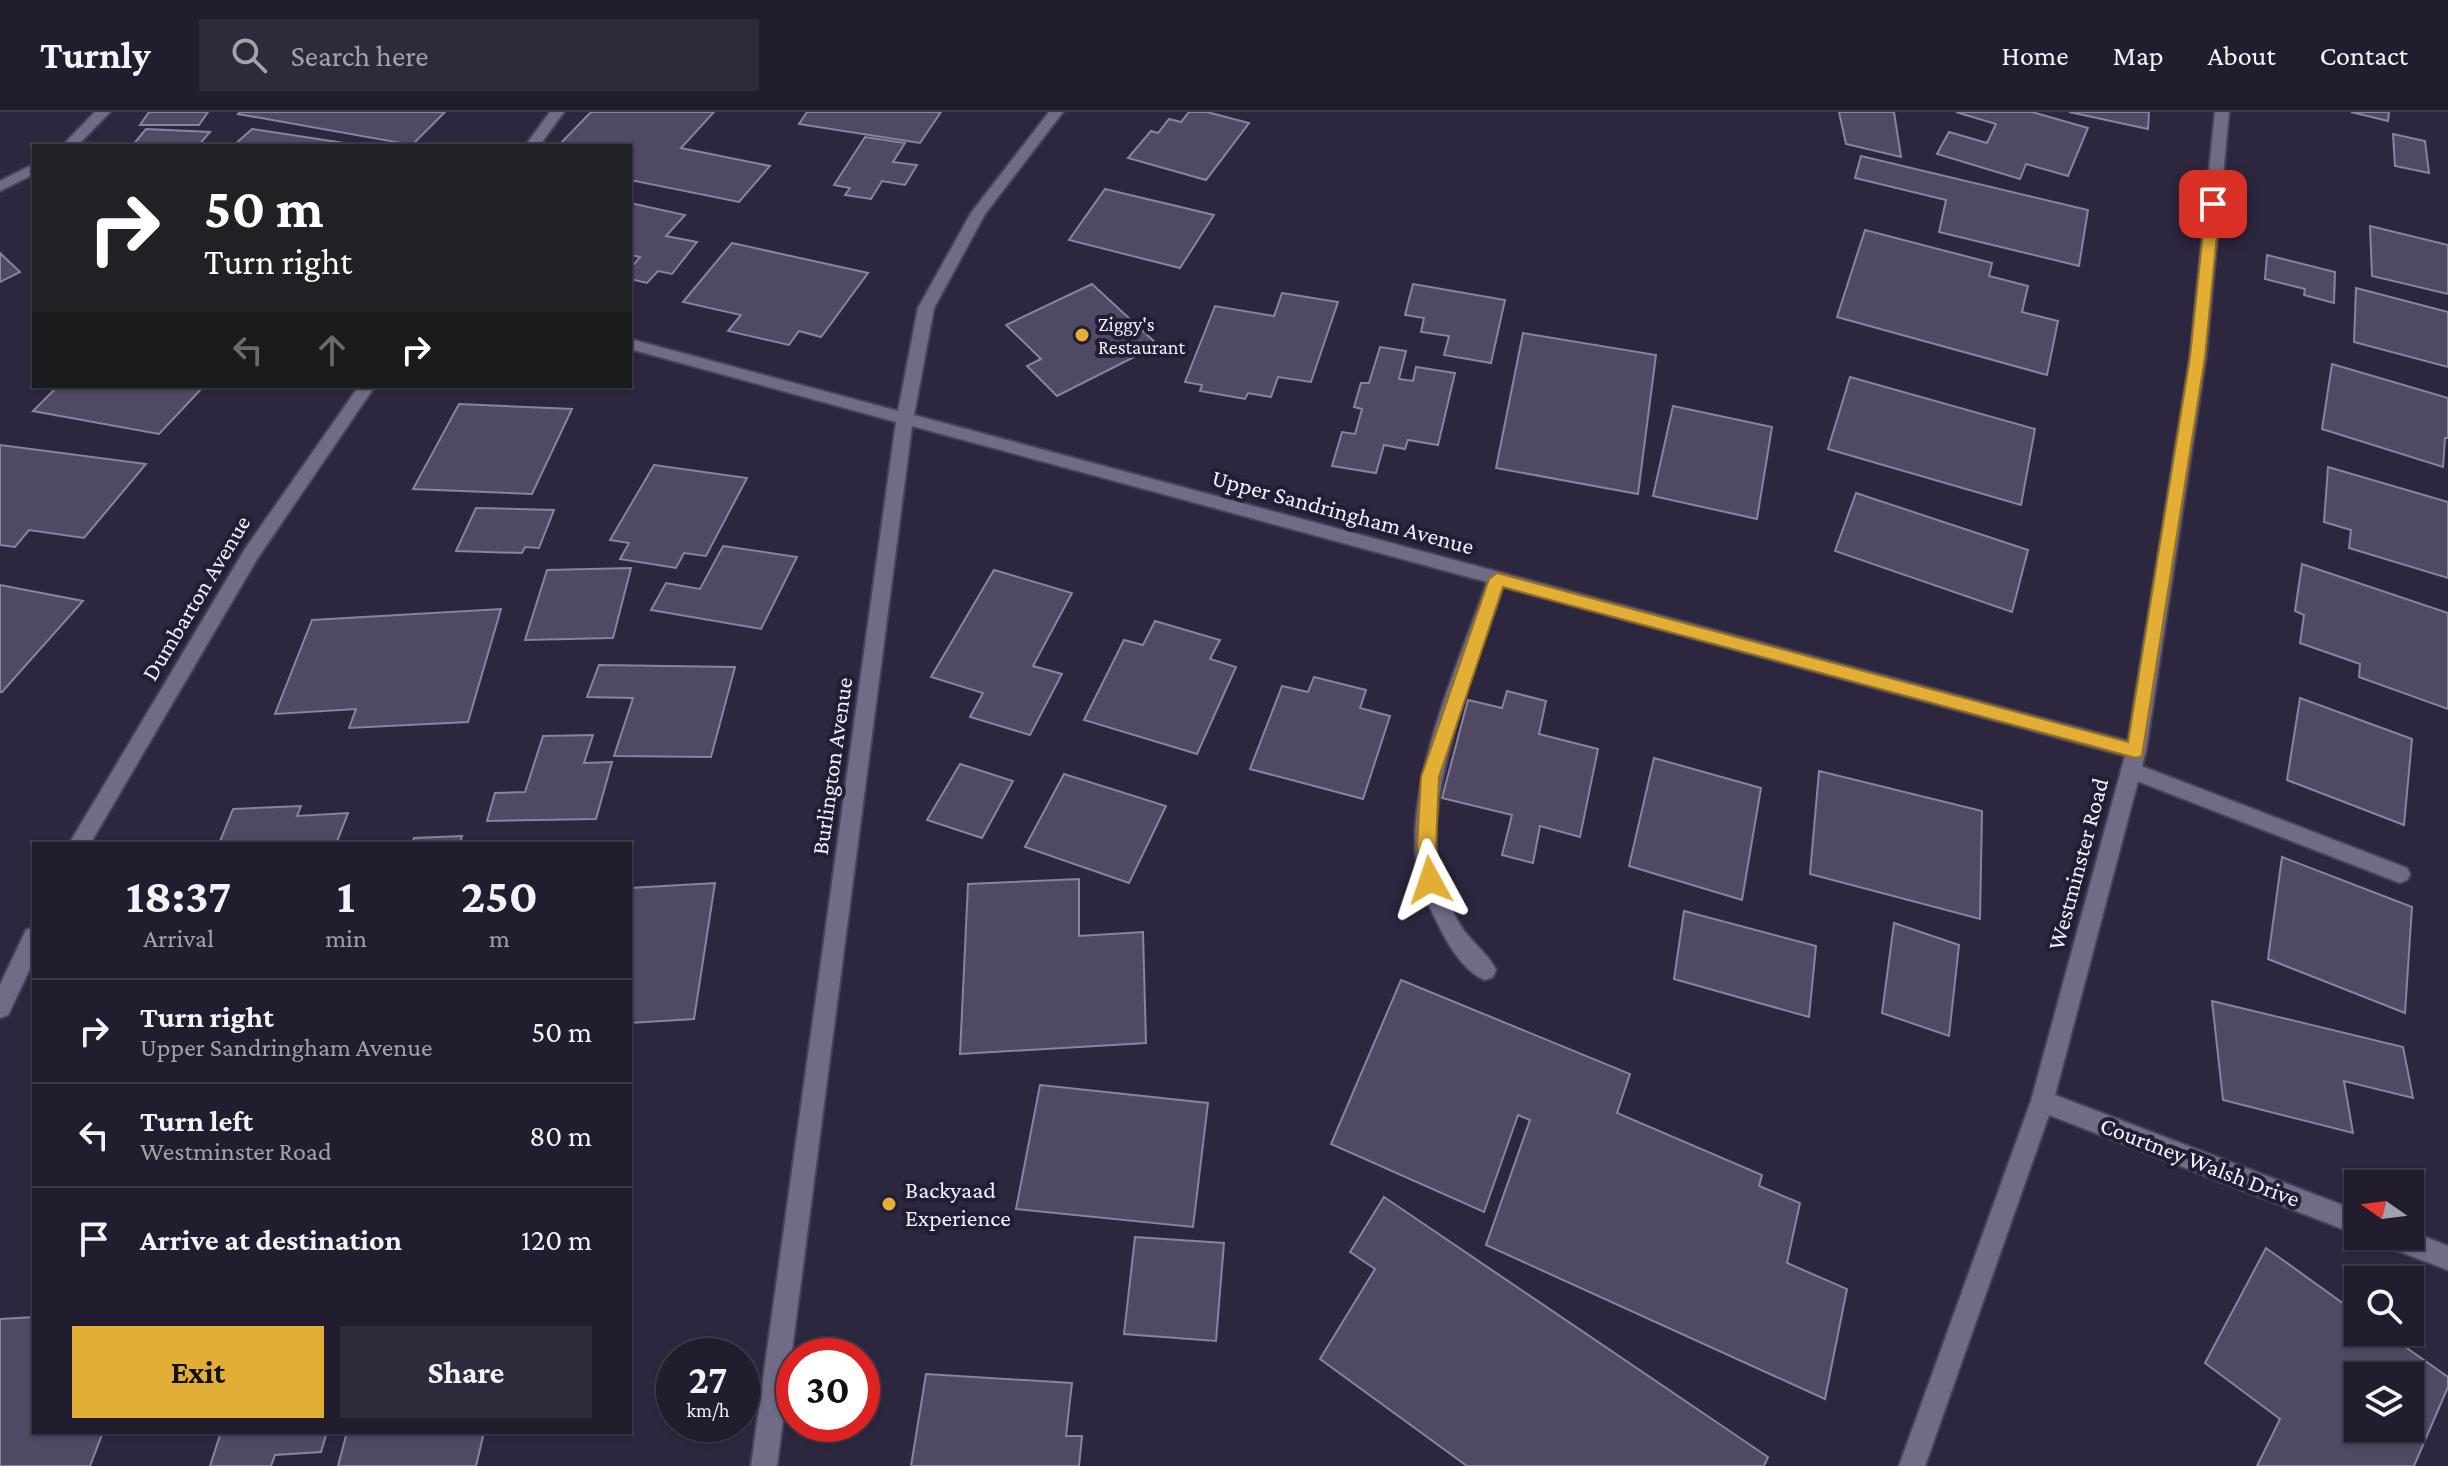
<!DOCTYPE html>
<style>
:root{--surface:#211d2f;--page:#2d2a3b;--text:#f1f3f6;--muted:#a2a2aa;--line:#3e3b4b;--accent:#e3ae35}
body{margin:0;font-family:"Crimson Pro",serif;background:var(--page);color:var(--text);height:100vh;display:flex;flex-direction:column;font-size:30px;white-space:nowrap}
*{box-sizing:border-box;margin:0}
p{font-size:26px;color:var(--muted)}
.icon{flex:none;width:44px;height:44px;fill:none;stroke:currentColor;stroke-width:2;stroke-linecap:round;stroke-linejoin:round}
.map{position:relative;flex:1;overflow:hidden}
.panel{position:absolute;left:32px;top:730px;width:600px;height:592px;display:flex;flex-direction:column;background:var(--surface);border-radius:0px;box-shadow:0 2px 6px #0004,0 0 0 2px var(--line)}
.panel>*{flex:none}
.hud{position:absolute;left:32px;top:32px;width:600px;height:244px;border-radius:0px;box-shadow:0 2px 6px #0004,0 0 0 2px var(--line);background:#202124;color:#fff;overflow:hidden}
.needle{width:52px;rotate:284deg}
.controls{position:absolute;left:2344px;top:1058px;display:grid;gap:16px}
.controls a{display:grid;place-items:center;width:80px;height:80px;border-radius:0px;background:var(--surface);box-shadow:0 2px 6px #0004,0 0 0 2px var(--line);font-size:40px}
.speed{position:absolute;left:656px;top:1226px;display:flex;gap:16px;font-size:40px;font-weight:700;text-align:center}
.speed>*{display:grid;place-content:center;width:104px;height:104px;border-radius:50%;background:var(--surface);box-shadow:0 2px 6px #0004,0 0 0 2px var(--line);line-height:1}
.speed small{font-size:20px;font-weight:400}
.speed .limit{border:12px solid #d22;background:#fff;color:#111}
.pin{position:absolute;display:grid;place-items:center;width:68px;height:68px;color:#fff;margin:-34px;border-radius:16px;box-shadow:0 4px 12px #0006}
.me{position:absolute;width:88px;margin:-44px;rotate:355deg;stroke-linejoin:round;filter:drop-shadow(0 0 6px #0008)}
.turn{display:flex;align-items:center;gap:28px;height:168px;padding:0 40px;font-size:36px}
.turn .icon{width:104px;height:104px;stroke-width:2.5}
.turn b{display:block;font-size:56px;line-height:68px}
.lanes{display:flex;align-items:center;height:76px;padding:0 40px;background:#0003;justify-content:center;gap:40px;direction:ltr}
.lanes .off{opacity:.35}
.eta{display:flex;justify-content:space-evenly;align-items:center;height:136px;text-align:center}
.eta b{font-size:48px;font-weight:700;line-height:56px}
.button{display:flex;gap:16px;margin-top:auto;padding:16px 40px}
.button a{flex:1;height:92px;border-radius:0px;background:var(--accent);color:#111;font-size:32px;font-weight:700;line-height:92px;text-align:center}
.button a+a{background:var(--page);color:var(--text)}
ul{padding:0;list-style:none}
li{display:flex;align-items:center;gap:24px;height:104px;padding:0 40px;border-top:2px solid var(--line)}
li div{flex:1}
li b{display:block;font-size:30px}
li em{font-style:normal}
header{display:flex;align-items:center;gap:48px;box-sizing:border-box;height:112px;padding:0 40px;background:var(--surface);border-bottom:2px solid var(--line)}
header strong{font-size:38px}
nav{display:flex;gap:44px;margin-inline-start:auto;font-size:28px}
.search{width:560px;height:72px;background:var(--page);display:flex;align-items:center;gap:20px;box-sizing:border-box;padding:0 28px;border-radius:0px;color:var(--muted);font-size:30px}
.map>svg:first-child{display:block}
</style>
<header>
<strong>Turnly</strong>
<div class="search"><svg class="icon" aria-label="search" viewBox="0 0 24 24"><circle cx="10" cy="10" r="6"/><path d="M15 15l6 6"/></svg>Search here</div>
<nav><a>Home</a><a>Map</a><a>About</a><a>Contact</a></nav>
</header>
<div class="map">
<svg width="2448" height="1354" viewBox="0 0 2448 1354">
<rect width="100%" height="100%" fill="#2c273f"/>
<g fill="#4f4964" stroke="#8883a0" stroke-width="2" fill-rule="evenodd">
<path d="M 149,0 L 208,0 L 199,13 L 140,13 Z"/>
<path d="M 240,0 L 445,0 L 412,33 L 238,2 Z"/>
<path d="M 591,0 L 714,0 L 681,36 L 770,54 L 739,90 L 630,68 L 630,34 L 558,34 Z"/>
<path d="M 807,0 L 941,0 L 920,31 L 799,12 Z"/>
<path d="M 1189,0 L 1207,0 L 1249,11 L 1206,68 L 1128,46 L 1151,19 L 1158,21 L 1169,7 L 1181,10 Z"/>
<path d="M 1839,0 L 1894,0 L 1901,45 L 1846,32 Z"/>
<path d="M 1956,0 L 2032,0 L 2088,16 L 2068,64 L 2026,52 L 2020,67 L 1937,42 L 1949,20 L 1987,31 L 1996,12 Z"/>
<path d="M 2069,0 L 2149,0 L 2148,17 Z"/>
<path d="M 2351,0 L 2389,0 L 2388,9 Z"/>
<path d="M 146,17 L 210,20 L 198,34 L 132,34 Z"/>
<path d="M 252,17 L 364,34 L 233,34 Z"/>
<path d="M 2393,22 L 2425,29 L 2429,61 L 2395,54 Z"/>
<path d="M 865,25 L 905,31 L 893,50 L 917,53 L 905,73 L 882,69 L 871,87 L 845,83 L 850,76 L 834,73 Z"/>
<path d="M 1861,44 L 2088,98 L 2079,154 L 1939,120 L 1946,88 L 1855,66 Z"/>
<path d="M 1105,77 L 1214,103 L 1180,156 L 1069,128 Z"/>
<path d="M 630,91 L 685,103 L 666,124 L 697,130 L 672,162 L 658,159 L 647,171 L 630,167 L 630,157 L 640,145 L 630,143 Z"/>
<path d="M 2370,114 L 2448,133 L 2448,182 L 2372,164 Z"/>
<path d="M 1865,118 L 1992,151 L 1989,164 L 2028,174 L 2022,200 L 2058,209 L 2047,263 L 1837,205 Z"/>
<path d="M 732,131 L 868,161 L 821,225 L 799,219 L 789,233 L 728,219 L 741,203 L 683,190 Z"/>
<path d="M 0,141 L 20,160 L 0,170 Z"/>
<path d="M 2267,143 L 2335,160 L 2334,191 L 2304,183 L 2305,177 L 2265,167 Z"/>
<path d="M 1092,172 L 1158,233 L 1057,284 L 1027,254 L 1041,247 L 1006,213 Z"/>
<path d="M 1413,172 L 1505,188 L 1491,251 L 1444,243 L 1449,224 L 1421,220 L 1424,206 L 1405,203 Z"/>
<path d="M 2356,176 L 2448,200 L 2448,255 L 2354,230 Z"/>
<path d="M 1282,181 L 1338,190 L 1311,270 L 1278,265 L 1271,285 L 1248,281 L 1245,287 L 1200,279 L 1202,273 L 1185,270 L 1215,194 L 1274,204 Z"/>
<path d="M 1523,221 L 1656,243 L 1638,382 L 1496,356 Z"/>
<path d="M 1380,235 L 1406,239 L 1399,267 L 1413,269 L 1416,255 L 1455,261 L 1438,333 L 1408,328 L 1405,337 L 1384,333 L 1376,361 L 1332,354 L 1342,320 L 1355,322 L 1362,297 L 1354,295 L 1361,271 L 1369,271 Z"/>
<path d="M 2332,252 L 2448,286 L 2448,326 L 2445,326 L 2443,355 L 2322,317 Z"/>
<path d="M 1850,265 L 2035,317 L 2021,393 L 1828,337 Z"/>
<path d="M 58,274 L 204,274 L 159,322 L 33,299 Z"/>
<path d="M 459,292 L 572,297 L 532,382 L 413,377 Z"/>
<path d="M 1673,294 L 1772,315 L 1757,407 L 1653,384 Z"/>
<path d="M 0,333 L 146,352 L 84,426 L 29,418 L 15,435 L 0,433 Z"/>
<path d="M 654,353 L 747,366 L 706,444 L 684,441 L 676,456 L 620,447 L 629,431 L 610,428 Z"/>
<path d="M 2328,355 L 2448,390 L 2448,466 L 2349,436 L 2351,418 L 2324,410 Z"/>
<path d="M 1856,381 L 2028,438 L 2012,500 L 1835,439 Z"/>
<path d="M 476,396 L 554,398 L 539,436 L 525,435 L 522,441 L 456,439 Z"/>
<path d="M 723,434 L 797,445 L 761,517 L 651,498 L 666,471 L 700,477 Z"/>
<path d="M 2302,452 L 2448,501 L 2448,597 L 2359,565 L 2360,552 L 2300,531 L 2304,503 L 2295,499 Z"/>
<path d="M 631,456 L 613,526 L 525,528 L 547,458 Z"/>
<path d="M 994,458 L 1072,481 L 1033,554 L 1062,562 L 1030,623 L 970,605 L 983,581 L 931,565 Z"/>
<path d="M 0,473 L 83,489 L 2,580 L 0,580 Z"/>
<path d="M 501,497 L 468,610 L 349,616 L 356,597 L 275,602 L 312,508 Z"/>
<path d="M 1155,509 L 1220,528 L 1210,547 L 1236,555 L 1197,642 L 1084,608 L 1124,528 L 1143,533 Z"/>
<path d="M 599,553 L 735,555 L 711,645 L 614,644 L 633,586 L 587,585 Z"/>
<path d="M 1314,565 L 1366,578 L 1360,596 L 1390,604 L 1363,687 L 1250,657 L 1282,574 L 1308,580 Z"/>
<path d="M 1507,579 L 1546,589 L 1539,622 L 1598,637 L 1580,725 L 1540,714 L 1533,751 L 1502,743 L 1512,703 L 1442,686 L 1468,588 L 1502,596 Z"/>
<path d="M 2300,586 L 2412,627 L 2404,713 L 2287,668 Z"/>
<path d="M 593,623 L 584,651 L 612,650 L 596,707 L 487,709 L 495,681 L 525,680 L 543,624 Z"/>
<path d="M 1654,646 L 1761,676 L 1742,788 L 1629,754 Z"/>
<path d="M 960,652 L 1013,669 L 982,726 L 927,708 Z"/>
<path d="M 1819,659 L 1982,699 L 1980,807 L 1810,762 Z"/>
<path d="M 1064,662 L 1166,694 L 1129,771 L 1025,735 Z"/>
<path d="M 301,694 L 297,704 L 348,701 L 336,732 L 219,732 L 233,697 Z"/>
<path d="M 462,724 L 460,732 L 412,732 L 414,726 Z"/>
<path d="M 2282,745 L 2412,795 L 2405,901 L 2268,847 Z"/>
<path d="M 1079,767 L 1079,824 L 1143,820 L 1146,931 L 960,942 L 968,772 Z"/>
<path d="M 715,771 L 694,907 L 630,911 L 630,776 Z"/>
<path d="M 1684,799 L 1816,834 L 1809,905 L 1674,867 Z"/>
<path d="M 1894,811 L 1959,833 L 1949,924 L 1882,901 Z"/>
<path d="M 1401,868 L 1630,962 L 1617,1001 L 1762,1063 L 1759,1074 L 1800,1091 L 1787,1151 L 1847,1177 L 1825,1287 L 1486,1133 L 1530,1008 L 1518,1003 L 1484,1100 L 1331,1032 Z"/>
<path d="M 2212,889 L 2403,935 L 2413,986 L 2344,969 L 2353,1021 L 2223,988 Z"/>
<path d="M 1040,973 L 1208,991 L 1193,1115 L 1016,1097 Z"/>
<path d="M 1384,1085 L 1768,1345 L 1764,1354 L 1467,1354 L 1320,1247 L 1375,1157 L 1350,1140 Z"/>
<path d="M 1135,1125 L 1224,1131 L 1216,1229 L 1124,1222 Z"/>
<path d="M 2266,1136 L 2358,1202 L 2358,1220 L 2384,1220 L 2448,1265 L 2448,1275 L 2414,1354 L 2257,1354 L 2280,1307 L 2205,1251 ZM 2358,1264 L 2410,1264 L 2410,1316 L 2358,1316 Z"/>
<path d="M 34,1205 L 34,1320 L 103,1320 L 90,1354 L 0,1354 L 0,1207 Z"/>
<path d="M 926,1262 L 1072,1271 L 1066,1324 L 1082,1324 L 1079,1354 L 911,1354 Z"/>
<path d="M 221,1320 L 327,1320 L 321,1340 L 275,1343 L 271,1354 L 210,1354 Z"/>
<path d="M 347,1320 L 484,1320 L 476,1354 L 338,1354 Z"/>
</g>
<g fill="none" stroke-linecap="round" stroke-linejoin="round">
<g stroke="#484359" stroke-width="4">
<path id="service" d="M 2131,650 L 2407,756 L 2410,762 L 2407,768 L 2400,771 L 2124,664 L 2121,658 L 2124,652 Z"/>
</g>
<g stroke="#484359" stroke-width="4">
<g id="minor">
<path d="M 95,0 L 110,0 L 77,34 L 62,34 Z"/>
<path d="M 550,0 L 564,0 L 539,34 L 525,34 Z"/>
<path d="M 1049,0 L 1063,0 L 985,102 L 934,196 L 914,303 L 2128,629 L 2190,245 L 2215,0 L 2229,0 L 2206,245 L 2146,639 L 2055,983 L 2358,1099 L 2358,1123 L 2049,1003 L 1925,1354 L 1899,1354 L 2031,989 L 2125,644 L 1503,475 C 1478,552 1416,692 1442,771 C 1447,787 1455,807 1465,820 C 1475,833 1489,843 1496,858 L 1493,865 L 1485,868 C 1466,861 1450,836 1441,818 C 1433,802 1424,785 1419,767 C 1399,680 1458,554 1487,470 L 912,314 L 777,1354 L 751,1354 L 896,310 L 630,237 L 630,227 L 898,299 L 918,196 L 971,101 Z"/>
<path d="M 34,52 L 34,62 L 0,79 L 0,69 Z"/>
<path d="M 359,274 L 375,274 L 257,447 L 90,732 L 69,732 L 245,437 Z"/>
<path d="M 34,815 L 34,848 L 8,903 L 0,906 L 0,873 L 26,818 Z"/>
<path d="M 2410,1119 L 2448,1134 L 2448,1158 L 2382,1133 L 2379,1124 L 2410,1124 Z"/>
</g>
</g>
<use href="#service" fill="#716c86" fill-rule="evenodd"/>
<use href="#minor" fill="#716c86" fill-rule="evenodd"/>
</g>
<path fill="#e3ae35" stroke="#947122" stroke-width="2" d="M 2213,88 L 2220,92 L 2205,245 L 2142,644 L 2136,646 L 1503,475 L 1439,665 L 1436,734 L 1439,768 L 1437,774 L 1430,776 L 1423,774 L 1417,734 L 1421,665 L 1489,467 L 1497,461 L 2128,630 L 2190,245 L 2206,92 Z"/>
<g fill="#e3ae35" stroke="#221d34" stroke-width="3">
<circle cx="1082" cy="223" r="8"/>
<circle cx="889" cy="1092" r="8"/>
</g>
<g text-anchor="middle" stroke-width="8" stroke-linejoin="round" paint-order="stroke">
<g font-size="20" fill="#f1effc" stroke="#221d34" text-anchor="start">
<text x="1098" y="219">Ziggy's<tspan x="1098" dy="23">Restaurant</tspan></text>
</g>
<g font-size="24" fill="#f1effc" stroke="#221d34">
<text transform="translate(1343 400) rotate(15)" y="8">Upper Sandringham Avenue</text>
<text transform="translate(196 486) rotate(-59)" y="8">Dumbarton Avenue</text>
<text transform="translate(832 654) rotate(-82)" y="8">Burlington Avenue</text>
<text transform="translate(2078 752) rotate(-75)" y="8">Westminster Road</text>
<text transform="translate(2200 1050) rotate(21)" y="8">Courtney Walsh Drive</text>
</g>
<g font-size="24" fill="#f1effc" stroke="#221d34" text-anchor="start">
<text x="905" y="1086">Backyaad<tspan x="905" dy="28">Experience</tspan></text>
</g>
</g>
</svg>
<div class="controls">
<a><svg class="needle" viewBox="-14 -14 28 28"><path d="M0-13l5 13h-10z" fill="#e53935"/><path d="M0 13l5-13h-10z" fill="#a2a2aa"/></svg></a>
<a><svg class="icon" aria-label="search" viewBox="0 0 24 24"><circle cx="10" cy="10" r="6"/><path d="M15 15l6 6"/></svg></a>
<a><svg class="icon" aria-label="layers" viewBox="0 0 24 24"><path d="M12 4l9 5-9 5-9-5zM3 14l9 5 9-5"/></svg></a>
</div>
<div class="speed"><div>27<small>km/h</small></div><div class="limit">30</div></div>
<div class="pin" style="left:2213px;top:92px;background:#d93025"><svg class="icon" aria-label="arrive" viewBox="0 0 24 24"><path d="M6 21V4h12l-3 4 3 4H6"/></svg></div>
<svg class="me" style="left:1430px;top:768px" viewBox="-20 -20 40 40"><path d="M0-17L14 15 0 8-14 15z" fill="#e3ae35" stroke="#fff" stroke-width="4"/></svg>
<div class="hud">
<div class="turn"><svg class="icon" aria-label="right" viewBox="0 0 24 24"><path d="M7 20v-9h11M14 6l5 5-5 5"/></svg><div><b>50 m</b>Turn right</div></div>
<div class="lanes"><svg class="icon off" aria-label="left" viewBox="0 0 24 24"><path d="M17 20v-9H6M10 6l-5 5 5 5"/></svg><svg class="icon off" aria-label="ahead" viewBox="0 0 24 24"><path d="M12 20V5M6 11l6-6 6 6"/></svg><svg class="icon" aria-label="right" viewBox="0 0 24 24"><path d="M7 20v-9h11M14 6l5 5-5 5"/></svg></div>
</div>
<section class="panel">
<div class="eta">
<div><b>18:37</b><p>Arrival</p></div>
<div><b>1</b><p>min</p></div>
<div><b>250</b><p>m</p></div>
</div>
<ul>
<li><svg class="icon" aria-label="right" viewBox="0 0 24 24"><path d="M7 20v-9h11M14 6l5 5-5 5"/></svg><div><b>Turn right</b><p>Upper Sandringham Avenue</p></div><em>50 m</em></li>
<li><svg class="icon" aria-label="left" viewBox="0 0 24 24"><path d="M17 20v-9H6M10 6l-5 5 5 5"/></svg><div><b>Turn left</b><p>Westminster Road</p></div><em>80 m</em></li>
<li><svg class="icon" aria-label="arrive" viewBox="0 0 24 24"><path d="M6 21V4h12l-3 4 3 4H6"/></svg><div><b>Arrive at destination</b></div><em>120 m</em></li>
</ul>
<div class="button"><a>Exit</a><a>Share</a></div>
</section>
</div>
